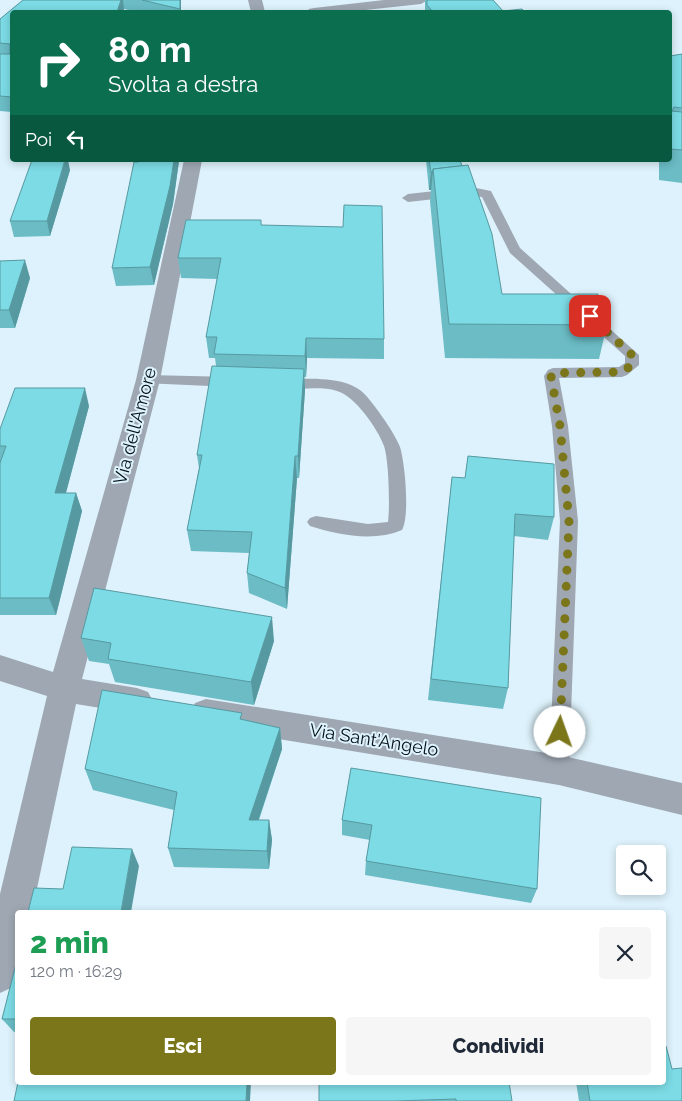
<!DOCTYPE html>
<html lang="it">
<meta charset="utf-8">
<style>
:root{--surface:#fff;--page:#f6f6f7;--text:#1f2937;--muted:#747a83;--accent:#7b761a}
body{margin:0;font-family:Raleway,sans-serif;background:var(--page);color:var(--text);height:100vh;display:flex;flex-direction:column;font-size:19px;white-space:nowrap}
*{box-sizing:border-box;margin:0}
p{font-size:16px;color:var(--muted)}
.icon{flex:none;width:28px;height:28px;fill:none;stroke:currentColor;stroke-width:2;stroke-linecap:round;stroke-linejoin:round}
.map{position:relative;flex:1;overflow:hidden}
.side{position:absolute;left:15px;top:910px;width:651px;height:175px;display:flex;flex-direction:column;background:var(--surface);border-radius:5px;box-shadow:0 2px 8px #0003}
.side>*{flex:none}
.guide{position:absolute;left:10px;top:10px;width:662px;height:152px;border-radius:5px;box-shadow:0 2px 8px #0003;background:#0b6e4f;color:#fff;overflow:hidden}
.controls{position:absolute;left:616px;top:845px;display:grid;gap:10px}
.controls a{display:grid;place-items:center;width:50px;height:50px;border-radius:5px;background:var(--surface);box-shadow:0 2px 8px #0003;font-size:25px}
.pin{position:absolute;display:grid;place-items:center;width:42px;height:42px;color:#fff;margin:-21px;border-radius:10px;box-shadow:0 2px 8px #0006}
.me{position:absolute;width:55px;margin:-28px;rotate:3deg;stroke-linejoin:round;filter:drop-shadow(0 0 4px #0008)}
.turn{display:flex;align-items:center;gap:18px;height:105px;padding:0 15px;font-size:22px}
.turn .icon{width:65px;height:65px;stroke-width:2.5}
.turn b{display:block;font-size:35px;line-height:42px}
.then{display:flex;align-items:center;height:48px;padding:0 15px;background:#0003;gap:10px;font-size:19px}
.round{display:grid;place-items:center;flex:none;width:52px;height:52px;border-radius:5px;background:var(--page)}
.head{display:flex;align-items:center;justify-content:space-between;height:85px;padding:0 15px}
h1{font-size:30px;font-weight:800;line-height:38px;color:#1e9e55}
.primary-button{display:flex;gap:10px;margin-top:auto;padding:10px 15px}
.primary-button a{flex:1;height:58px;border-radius:5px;background:var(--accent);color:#fff;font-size:20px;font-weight:800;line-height:58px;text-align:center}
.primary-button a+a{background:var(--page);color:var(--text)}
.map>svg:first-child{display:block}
</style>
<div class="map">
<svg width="682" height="1101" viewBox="0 0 682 1101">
<rect width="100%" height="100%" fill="#ddf2fc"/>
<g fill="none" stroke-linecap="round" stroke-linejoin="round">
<g fill="#9ea7b2" fill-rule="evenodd">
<path d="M 471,187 L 491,191 L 520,248 L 639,355 L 639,365 L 627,375 L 622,377 L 559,378 L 568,426 L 578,521 L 569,770 L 566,777 L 559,779 L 552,777 L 549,770 L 560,521 L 552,426 L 544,376 L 548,370 L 553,368 L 619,367 L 625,363 L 625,356 L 510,253 L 482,197 L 471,195 L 408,202 L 402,198 L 408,194 Z"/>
<path d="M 148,375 L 232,377 L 237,379 L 239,382 L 237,385 L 232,387 L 143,383 L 141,380 L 143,377 Z"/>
<path d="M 281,378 C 306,380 339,375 360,390 C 370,397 396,435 400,447 C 405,463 410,516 402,530 C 374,542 338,535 310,526 L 307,522 L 310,518 L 316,516 L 368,524 L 388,522 C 390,506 389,461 384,446 C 378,429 355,396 337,391 C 318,385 295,392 276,386 L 274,383 L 276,380 Z"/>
</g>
<g fill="#9ea7b2" fill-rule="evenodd">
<path d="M 248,0 L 262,0 L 265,12 L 251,12 Z"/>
<path d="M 384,0 L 428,0 L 421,4 L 347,12 L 307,12 L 309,9 L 314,8 Z"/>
<path d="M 184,160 L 202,160 L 160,380 L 82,679 L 137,688 L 148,692 L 153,701 L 148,710 L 137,714 L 76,704 L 32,912 L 18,912 L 18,978 L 13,987 L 0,993 L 0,894 L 47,696 L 0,681 L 0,655 L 53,672 L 136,380 Z"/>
<path d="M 206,699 L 559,755 L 682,783 L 682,815 L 559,785 L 206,727 L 195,723 L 190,713 L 195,703 Z"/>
</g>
</g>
<g fill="#6bbcc5">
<path d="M 23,0 L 181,0 L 181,12 L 138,12 L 124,9 L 12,12 L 12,112 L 0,111 L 0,19 Z"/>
<path d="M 425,0 L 493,0 L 503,11 L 525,12 L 425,12 Z"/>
<path d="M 682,54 L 682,183 L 659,180 L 659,160 L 670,160 L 670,56 Z"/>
<path d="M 426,160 L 460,160 L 502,294 L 607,325 L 599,359 L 445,358 L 430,201 L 431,190 L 429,190 Z"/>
<path d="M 179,161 L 173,204 L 154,285 L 116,286 L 112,268 L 138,162 Z"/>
<path d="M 70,170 L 50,236 L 14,237 L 10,221 Z"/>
<path d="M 262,226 L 384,339 L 384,359 L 307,358 L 306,377 L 304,377 L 305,390 L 299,478 L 297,478 L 287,609 L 249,593 L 247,573 L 249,553 L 191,551 L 187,530 L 199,468 L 197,455 L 216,366 L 215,358 L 209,358 L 206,337 L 217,279 L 181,278 L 178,258 Z"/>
<path d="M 0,261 L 30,278 L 15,328 L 0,328 Z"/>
<path d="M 89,406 L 66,493 L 76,493 L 82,511 L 56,615 L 0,615 L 0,429 Z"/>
<path d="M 468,456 L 554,517 L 548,540 L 514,536 L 508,688 L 503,709 L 428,700 L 452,477 L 465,478 Z"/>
<path d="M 81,638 L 274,641 L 254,705 L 115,682 L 109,664 L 89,661 Z"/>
<path d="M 243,719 L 280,728 L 282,749 L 259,820 L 269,820 L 272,840 L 269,869 L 174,867 L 168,848 L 174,810 L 93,790 L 85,769 Z"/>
<path d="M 351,768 L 537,889 L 531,903 L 365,875 L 366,861 L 370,840 L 342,835 L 342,820 Z"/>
<path d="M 18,956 L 18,1032 L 14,1032 L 2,1019 Z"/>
<path d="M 672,1069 L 682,1101 L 579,1101 L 576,1082 L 664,1082 Z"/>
<path d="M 319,1082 L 512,1101 L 319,1101 Z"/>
</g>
<g fill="#5799a0">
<path d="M 121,0 L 123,0 L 124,9 L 123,12 L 117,12 Z"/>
<rect x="180" y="0" width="1" height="12"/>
<path d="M 65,160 L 68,160 L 70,170 L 50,236 L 47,221 Z"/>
<path d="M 174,160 L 181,160 L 179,161 L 173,204 L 154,285 L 150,267 Z"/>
<path d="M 433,171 L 431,190 L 429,190 L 431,172 Z"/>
<path d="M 25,260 L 30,278 L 15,328 L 9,310 Z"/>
<path d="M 306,338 L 307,358 L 306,377 L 305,356 Z"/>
<path d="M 304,369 L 305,390 L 299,478 L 298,456 Z"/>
<path d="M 85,388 L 89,406 L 61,511 L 55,493 Z"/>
<path d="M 295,456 L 297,478 L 287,609 L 285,588 Z"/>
<path d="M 76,493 L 82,511 L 56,615 L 49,598 Z"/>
<path d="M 272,617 L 274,641 L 254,705 L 251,682 Z"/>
<path d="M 280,728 L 282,749 L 252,839 L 249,820 Z"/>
<path d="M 269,820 L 272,840 L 269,869 L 267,851 Z"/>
<path d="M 132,849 L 139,866 L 131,912 L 121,912 Z"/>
<path d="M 247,1082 L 251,1082 L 250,1101 L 246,1101 Z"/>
</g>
<g fill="#7cdbe5" stroke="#5799a0">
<path d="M 23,0 L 121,0 L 117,12 L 12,12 L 12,97 L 0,96 L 0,54 L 10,54 L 10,44 L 0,43 L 0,19 Z"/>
<path d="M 142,0 L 180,0 L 180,9 Z"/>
<path d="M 427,0 L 493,0 L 503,11 L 522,9 L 525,12 L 433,12 L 427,5 Z"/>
<path d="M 682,54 L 682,108 L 674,107 L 672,111 L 670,111 L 670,56 Z"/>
<path d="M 670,111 L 682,112 L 682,150 L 670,149 Z"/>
<path d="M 32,160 L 65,160 L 47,221 L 10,221 Z"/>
<path d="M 139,160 L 174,160 L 170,186 L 150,267 L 112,268 L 134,162 L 138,162 Z"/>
<path d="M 429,160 L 460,160 L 462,166 L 433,169 L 433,171 L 431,172 Z"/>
<path d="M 468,165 L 492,234 L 502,294 L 598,294 L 607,325 L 449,324 L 433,169 Z"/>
<path d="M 344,205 L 382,206 L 384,339 L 306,338 L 305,356 L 214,354 L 217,337 L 206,337 L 221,258 L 178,258 L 186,220 L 261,220 L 261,225 L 343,227 Z"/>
<path d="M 25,260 L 9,310 L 0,310 L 0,261 Z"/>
<path d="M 212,366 L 304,369 L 298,456 L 295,456 L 285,588 L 247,573 L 252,532 L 187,530 L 202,455 L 197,455 Z"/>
<path d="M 15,388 L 85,388 L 55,493 L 76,493 L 49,598 L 0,598 L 0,463 L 6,446 L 0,446 L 0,429 Z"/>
<path d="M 468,456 L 554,464 L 554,517 L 515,514 L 508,688 L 431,679 L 452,477 L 465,478 Z"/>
<path d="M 94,588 L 272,617 L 251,682 L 108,659 L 111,643 L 81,638 Z"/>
<path d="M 102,690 L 242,713 L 240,719 L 280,728 L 249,820 L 269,820 L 267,851 L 168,848 L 177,792 L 85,769 Z"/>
<path d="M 351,768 L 541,798 L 537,889 L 366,861 L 372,825 L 342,820 Z"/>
<path d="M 72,847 L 132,849 L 121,912 L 28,912 L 34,888 L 63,889 Z"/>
<path d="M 18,956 L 18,1019 L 2,1019 Z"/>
<path d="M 664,1046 L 666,1046 L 672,1069 L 682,1068 L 682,1101 L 590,1101 L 587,1082 L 664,1082 Z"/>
<path d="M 18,1082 L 247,1082 L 246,1101 L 14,1101 Z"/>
<path d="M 319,1082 L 509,1082 L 512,1101 L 456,1101 L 456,1099 L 395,1101 L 319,1101 Z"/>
</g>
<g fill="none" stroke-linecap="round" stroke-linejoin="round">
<path stroke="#7b761a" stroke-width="9" stroke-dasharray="0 16.2" d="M 560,732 L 569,521 L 560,426 L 551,376 L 553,373 L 622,372 L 632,365 L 632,355 L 590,316"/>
</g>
<g text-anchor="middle" stroke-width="4" stroke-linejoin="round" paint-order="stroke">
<g font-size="18" fill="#061218" stroke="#ddf2fc">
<text transform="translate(135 426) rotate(-75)" y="6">Via dell'Amore</text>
<text transform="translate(374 740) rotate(9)" y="6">Via Sant'Angelo</text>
</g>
</g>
</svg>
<div class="controls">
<a><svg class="icon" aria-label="search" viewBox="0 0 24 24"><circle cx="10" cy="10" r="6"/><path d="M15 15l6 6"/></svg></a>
</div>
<div class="pin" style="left:590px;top:316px;background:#d93025"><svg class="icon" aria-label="arrive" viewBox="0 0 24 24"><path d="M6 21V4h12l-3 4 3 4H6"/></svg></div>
<svg class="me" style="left:560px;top:732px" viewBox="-20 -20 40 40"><circle r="19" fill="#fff"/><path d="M0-13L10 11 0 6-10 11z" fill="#7b761a"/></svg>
<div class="guide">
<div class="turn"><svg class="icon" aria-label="right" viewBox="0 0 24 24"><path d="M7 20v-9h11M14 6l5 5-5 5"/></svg><div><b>80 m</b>Svolta a destra</div></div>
<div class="then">Poi<svg class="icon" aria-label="left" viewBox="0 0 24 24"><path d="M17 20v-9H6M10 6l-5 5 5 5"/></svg></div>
</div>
<section class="side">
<div class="head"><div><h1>2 min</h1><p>120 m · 16:29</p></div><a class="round"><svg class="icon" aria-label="close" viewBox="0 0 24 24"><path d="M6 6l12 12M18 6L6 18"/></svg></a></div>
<div class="primary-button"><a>Esci</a><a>Condividi</a></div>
</section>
</div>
